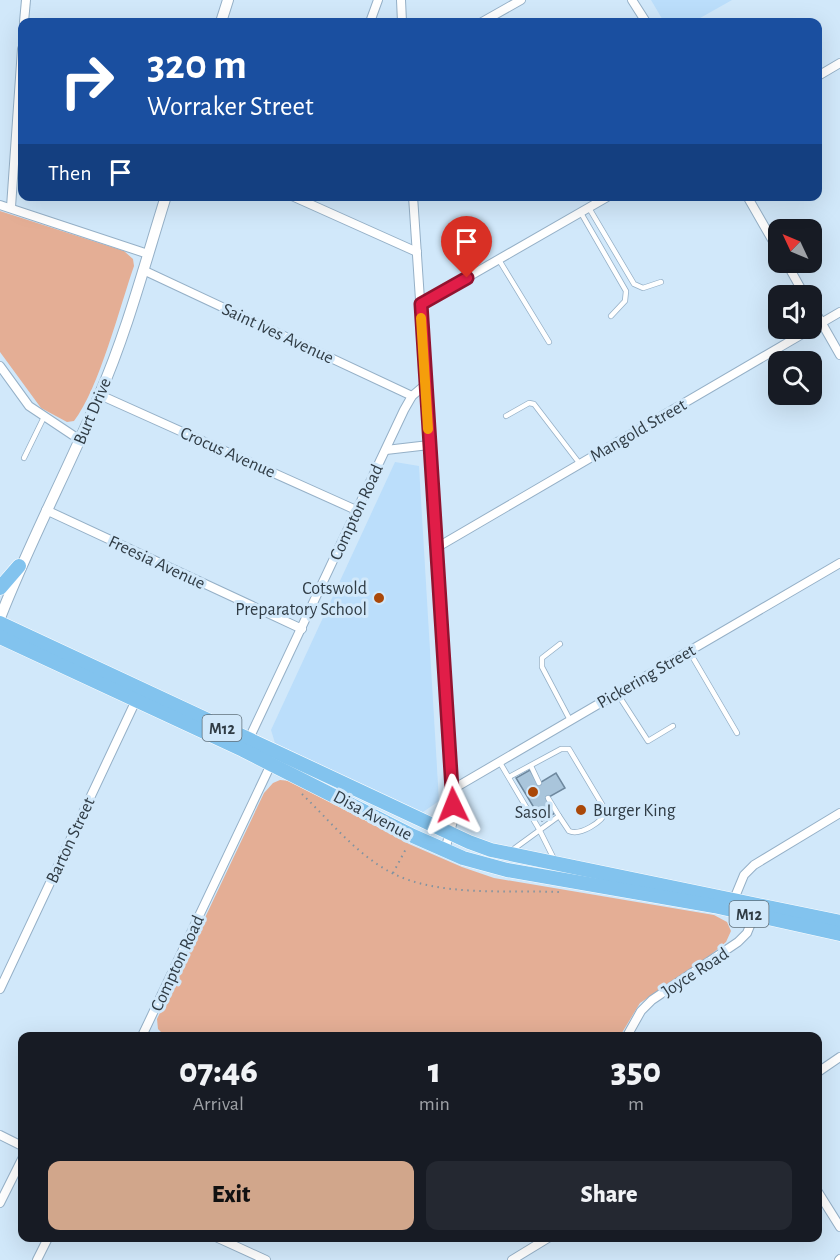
<!DOCTYPE html>
<style>
:root{--surface:#171b24;--page:#242831;--text:#f1f3f6;--muted:#9ea1a6;--accent:#d1a68b}
body{margin:0;font-family:"Alegreya Sans",sans-serif;background:var(--page);color:var(--text);height:100vh;display:flex;flex-direction:column;font-size:22px;white-space:nowrap}
*{box-sizing:border-box;margin:0}
p{font-size:20px;color:var(--muted)}
.icon{flex:none;width:33px;height:33px;fill:none;stroke:currentColor;stroke-width:2;stroke-linecap:round;stroke-linejoin:round}
.map{position:relative;flex:1;overflow:hidden}
.side{position:absolute;left:18px;top:1032px;width:804px;height:210px;display:flex;flex-direction:column;background:var(--surface);border-radius:12px;box-shadow:0 6px 24px #0002}
.side>*{flex:none}
.top-card{position:absolute;left:18px;top:18px;width:804px;height:183px;border-radius:12px;box-shadow:0 6px 24px #0002;background:#1a4fa0;color:#fff;overflow:hidden}
.needle{width:39px;rotate:314deg}
.tools{position:absolute;left:768px;top:219px;display:grid;gap:12px}
.tools a{display:grid;place-items:center;width:54px;height:54px;border-radius:12px;background:var(--surface);box-shadow:0 6px 24px #0002;font-size:30px}
.pin{position:absolute;display:grid;place-items:center;width:51px;height:51px;color:#fff;margin:-62px -26px;border-radius:50% 50% 50% 0;rotate:-45deg;box-shadow:0 0 6px #0007}
.pin .icon{rotate:45deg}
.me{position:absolute;width:66px;margin:-33px;rotate:358deg;stroke-linejoin:round;filter:drop-shadow(0 0 4px #0008)}
.turn{display:flex;align-items:center;gap:21px;height:126px;padding:0 30px;font-size:27px}
.turn .icon{width:78px;height:78px;stroke-width:2.5}
.turn b{display:block;font-size:42px;line-height:51px}
.then{display:flex;align-items:center;height:57px;padding:0 30px;background:#0003;gap:12px;font-size:22px}
.eta{display:flex;justify-content:space-evenly;align-items:center;height:102px;text-align:center}
.eta b{font-size:36px;font-weight:800;line-height:42px}
.button{display:flex;gap:12px;margin-top:auto;padding:12px 30px}
.button a{flex:1;height:69px;border-radius:12px;background:var(--accent);color:#111;font-size:24px;font-weight:800;line-height:69px;text-align:center}
.button a+a{background:var(--page);color:var(--text)}
.map>svg:first-child{display:block}
</style>
<div class="map">
<svg width="840" height="1260" viewBox="0 0 840 1260">
<rect width="100%" height="100%" fill="#d1e8fa"/>
<g fill="#bbdefb">
<path d="M 651,0 L 732,0 L 693,22 L 664,22 Z"/>
<path d="M 395,462 L 419,466 L 439,801 L 423,812 L 275,743 L 271,730 Z"/>
</g>
<g fill="#e4ae95">
<path d="M 0,211 L 124,251 L 133,259 L 134,266 C 120,306 99,389 74,421 L 67,422 L 41,408 L 0,352 Z"/>
<path d="M 280,780 L 290,781 L 305,788 L 409,844 L 462,867 L 494,878 L 714,915 L 727,922 L 731,931 L 726,942 L 707,958 L 640,1003 L 620,1036 L 165,1036 L 158,1029 L 157,1019 L 264,793 L 273,783 Z"/>
</g>
<path fill="#a9c5db" stroke="#6e889e" stroke-width="1.5" d="M 530,770 L 538,784 L 556,773 L 565,788 L 547,798 L 555,813 L 542,821 L 516,778 Z"/>
<g fill="none" stroke-linecap="round" stroke-linejoin="round">
<g stroke="#95b0c7" stroke-width="6">
<g id="service">
<path d="M 589,208 L 634,284 L 643,288 L 661,282"/>
<path d="M 581,213 L 626,291 L 625,301 L 611,316"/>
<path d="M 499,260 L 549,342"/>
<path d="M 506,416 L 529,403 L 534,404 L 580,464"/>
<path d="M 24,458 L 44,417"/>
<path d="M 560,644 L 542,658 L 542,667 L 570,720"/>
<path d="M 689,651 L 737,733"/>
<path d="M 617,693 L 648,741 L 673,726"/>
<path d="M 499,761 L 539,829 L 555,861"/>
<path d="M 531,766 L 539,783"/>
<path d="M 509,777 L 561,749 L 569,749 L 606,811 C 603,822 580,836 569,831 L 559,816 L 511,851"/>
<path d="M 548,798 L 559,816"/>
</g>
</g>
<g stroke="#95b0c7" stroke-width="10">
<g id="minor">
<path d="M 401,0 L 402,22"/>
<path d="M 632,0 L 646,22"/>
<path d="M 24,22 L 26,0"/>
<path d="M 370,22 L 378,0"/>
<path d="M 482,22 L 521,0"/>
<path d="M 818,76 L 840,63"/>
<path d="M 292,196 L 417,252"/>
<path d="M 413,196 L 453,789 L 453,821 L 445,850"/>
<path d="M 747,196 L 778,250"/>
<path d="M 0,205 L 148,254"/>
<path d="M 11,207 L 22,49"/>
<path d="M 786,262 L 805,296"/>
<path d="M 143,270 L 412,396"/>
<path d="M 421,304 L 609,196"/>
<path d="M 812,306 L 840,355"/>
<path d="M 0,366 L 29,406 L 80,440"/>
<path d="M 100,395 L 356,510"/>
<path d="M 386,450 L 429,445"/>
<path d="M 46,510 L 302,629"/>
<path d="M 436,548 L 840,312"/>
<path d="M 247,743 L 404,410 L 412,396 L 425,385"/>
<path d="M 453,789 L 840,563"/>
<path d="M 732,904 L 744,875 L 754,865 L 840,813"/>
<path d="M 0,989 L 138,696"/>
<path d="M 142,1036 L 273,760"/>
<path d="M 627,1036 L 641,1011 L 652,1000 L 738,942 L 747,933 L 756,911"/>
<path d="M 818,1072 L 840,1057"/>
<path d="M 0,1135 L 22,1146"/>
<path d="M 818,1192 L 840,1227"/>
<path d="M 0,1203 L 22,1159"/>
<path d="M 218,1238 L 266,1260"/>
<path d="M 37,1260 L 48,1238"/>
<path d="M 512,1260 L 548,1238"/>
<path d="M 839,1260 L 840,1259"/>
</g>
</g>
<g stroke="#95b0c7" stroke-width="12">
<g id="tertiary">
<path d="M 221,22 L 228,0"/>
<path d="M 0,618 C 30,541 67,472 99,396 C 127,332 145,263 166,196"/>
</g>
</g>
<g stroke="#fff" stroke-width="15">
<g id="primary">
<path d="M 0,588 L 19,566"/>
<path d="M 0,623 L 469,842 L 491,850 L 840,922"/>
<path d="M 0,637 L 243,750 L 413,836 L 463,858 L 507,870 L 714,906 L 840,934"/>
</g>
</g>
<g stroke="#8193a0" stroke-width="2" stroke-dasharray="1.5 4.5" stroke-linecap="butt">
<path d="M 302,794 C 330,821 357,855 392,873 C 439,897 508,890 561,892"/>
<path d="M 393,873 L 407,847"/>
</g>
<use href="#service" stroke="#fff" stroke-width="4.5"/>
<use href="#minor" stroke="#fff" stroke-width="8"/>
<use href="#tertiary" stroke="#fff" stroke-width="10"/>
<use href="#primary" stroke="#82c3ee" stroke-width="14"/>
</g>
<g fill="none" stroke-linecap="round" stroke-linejoin="round">
<g stroke="#92132f" stroke-width="15">
<path id="route" d="M 453,805 L 421,304 L 467,278"/>
</g>
<use href="#route" stroke="#e11d48" stroke-width="10"/>
<path stroke="#f59e0b" stroke-width="10" d="M 421,318 L 428,429"/>
</g>
<g fill="#aa4809" stroke="#d1e8fa" stroke-width="2">
<circle cx="379" cy="598" r="6"/>
<circle cx="533" cy="792" r="6"/>
<circle cx="581" cy="810" r="6"/>
</g>
<g text-anchor="middle" stroke-width="6" stroke-linejoin="round" paint-order="stroke">
<g fill="#d1e8fa" stroke="#60707b" stroke-width="1.5">
<rect x="202.5" y="715" width="39" height="26" rx="4.5"/>
<rect x="729.5" y="901" width="39" height="26" rx="4.5"/>
</g>
<g font-size="16" font-weight="bold" fill="#303c45">
<text x="222" y="734">M12</text>
<text x="749" y="920">M12</text>
</g>
<g font-size="18" fill="#303c45" stroke="#d1e8fa">
<text transform="translate(278 333) rotate(25)" y="6">Saint Ives Avenue</text>
<text transform="translate(92 411) rotate(-67)" y="6">Burt Drive</text>
<text transform="translate(638 430) rotate(-30)" y="6">Mangold Street</text>
<text transform="translate(228 452) rotate(24)" y="6">Crocus Avenue</text>
<text transform="translate(356 512) rotate(-65)" y="6">Compton Road</text>
<text transform="translate(157 562) rotate(25)" y="6">Freesia Avenue</text>
<text transform="translate(646 676) rotate(-30)" y="6">Pickering Street</text>
<text transform="translate(373 815) rotate(28)" y="6">Disa Avenue</text>
<text transform="translate(70 840) rotate(-65)" y="6">Barton Street</text>
<text transform="translate(177 963) rotate(-65)" y="6">Compton Road</text>
<text transform="translate(695 972) rotate(-33)" y="6">Joyce Road</text>
</g>
<g font-size="18" fill="#303c45" stroke="#d1e8fa" text-anchor="end">
<text x="367" y="594">Cotswold<tspan x="367" dy="21">Preparatory School</tspan></text>
<text x="593" y="816" text-anchor="start">Burger King</text>
<text x="533" y="818" text-anchor="middle">Sasol</text>
</g>
</g>
</svg>
<div class="tools">
<a><svg class="needle" viewBox="-14 -14 28 28"><path d="M0-13l5 13h-10z" fill="#e53935"/><path d="M0 13l5-13h-10z" fill="#9ea1a6"/></svg></a>
<a><svg class="icon" aria-label="sound" viewBox="0 0 24 24"><path d="M4 9h4l5-4v14l-5-4H4zM17 9q2 3 0 6"/></svg></a>
<a><svg class="icon" aria-label="search" viewBox="0 0 24 24"><circle cx="10" cy="10" r="6"/><path d="M15 15l6 6"/></svg></a>
</div>
<div class="pin" style="left:467px;top:278px;background:#d93025"><svg class="icon" aria-label="arrive" viewBox="0 0 24 24"><path d="M6 21V4h12l-3 4 3 4H6"/></svg></div>
<svg class="me" style="left:453px;top:805px" viewBox="-20 -20 40 40"><path d="M0-17L14 15 0 8-14 15z" fill="#e11d48" stroke="#fff" stroke-width="4"/></svg>
<div class="top-card">
<div class="turn"><svg class="icon" aria-label="right" viewBox="0 0 24 24"><path d="M7 20v-9h11M14 6l5 5-5 5"/></svg><div><b>320 m</b>Worraker Street</div></div>
<div class="then">Then<svg class="icon" aria-label="arrive" viewBox="0 0 24 24"><path d="M6 21V4h12l-3 4 3 4H6"/></svg></div>
</div>
<section class="side">
<div class="eta">
<div><b>07:46</b><p>Arrival</p></div>
<div><b>1</b><p>min</p></div>
<div><b>350</b><p>m</p></div>
</div>
<div class="button"><a>Exit</a><a>Share</a></div>
</section>
</div>
